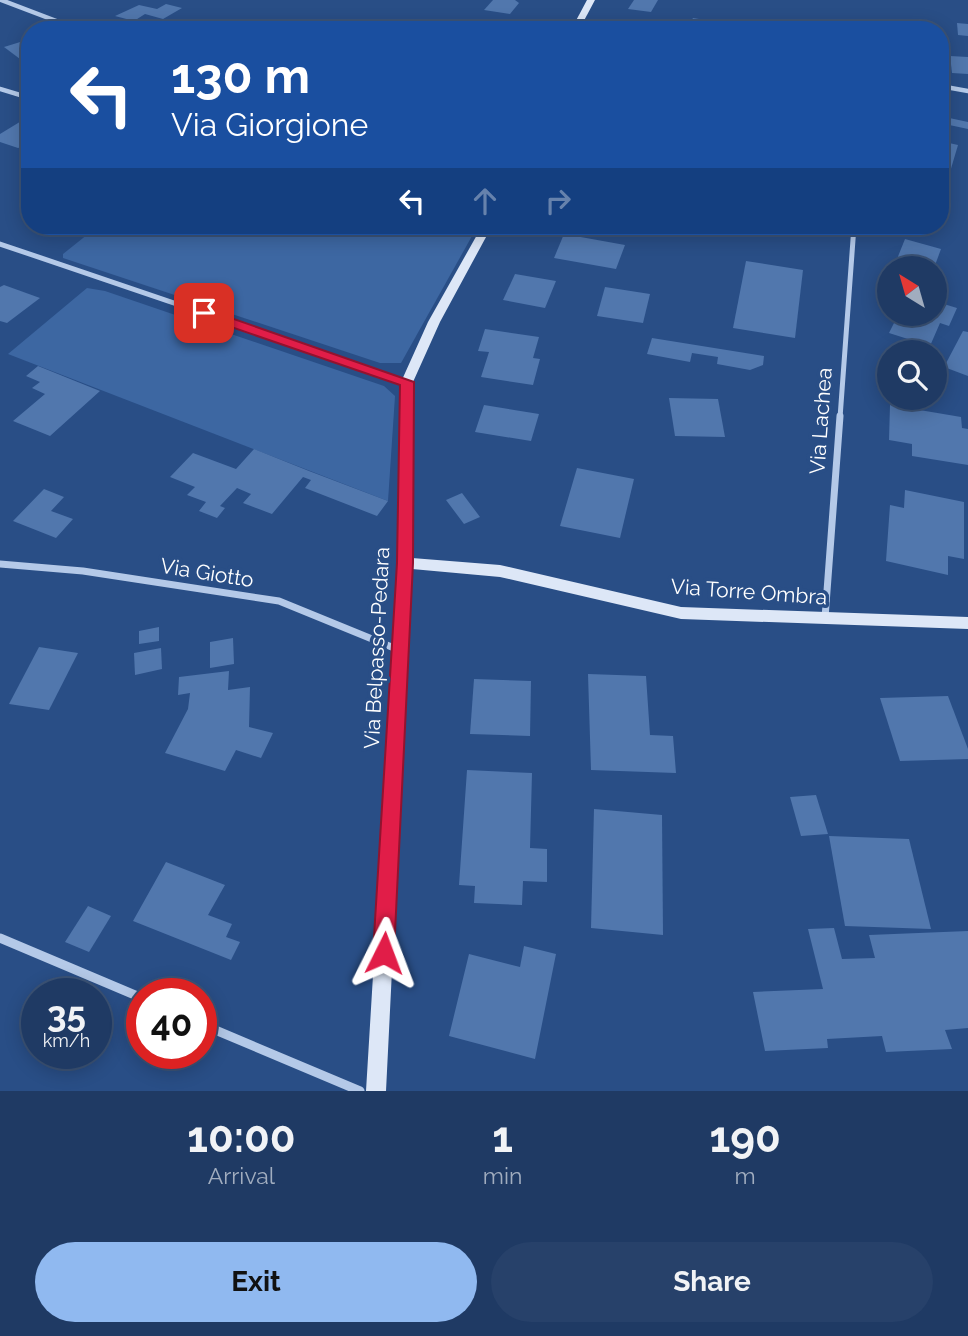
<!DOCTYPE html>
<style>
:root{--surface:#1f3a64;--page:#27416a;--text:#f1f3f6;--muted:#a1adbf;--line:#3c5478;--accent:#90b9f0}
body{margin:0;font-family:Raleway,sans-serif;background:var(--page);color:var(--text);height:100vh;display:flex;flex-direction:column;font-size:26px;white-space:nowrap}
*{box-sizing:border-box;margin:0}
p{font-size:23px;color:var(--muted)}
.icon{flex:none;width:38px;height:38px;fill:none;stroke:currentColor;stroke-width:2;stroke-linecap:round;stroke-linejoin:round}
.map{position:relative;height:1091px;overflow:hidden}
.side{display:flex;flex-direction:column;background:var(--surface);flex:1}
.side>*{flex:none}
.top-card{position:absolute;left:21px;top:21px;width:928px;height:214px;border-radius:28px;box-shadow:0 4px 18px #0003,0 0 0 2px var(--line);background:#1a4fa0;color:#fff;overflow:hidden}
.needle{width:46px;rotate:323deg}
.controls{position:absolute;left:877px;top:256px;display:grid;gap:14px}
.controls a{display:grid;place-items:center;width:70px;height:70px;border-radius:50%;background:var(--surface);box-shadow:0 4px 18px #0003,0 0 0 2px var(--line);font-size:35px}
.speed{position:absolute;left:21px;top:978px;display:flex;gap:14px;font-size:35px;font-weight:700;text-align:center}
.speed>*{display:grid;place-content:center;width:91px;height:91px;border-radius:50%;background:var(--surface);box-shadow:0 4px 18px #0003,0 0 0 2px var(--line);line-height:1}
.speed small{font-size:18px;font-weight:400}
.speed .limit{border:10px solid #d22;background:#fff;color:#111}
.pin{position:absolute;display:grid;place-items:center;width:60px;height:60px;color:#fff;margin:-30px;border-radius:14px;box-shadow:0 4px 10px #0006}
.me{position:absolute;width:77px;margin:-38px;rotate:3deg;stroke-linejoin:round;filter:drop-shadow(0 0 5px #0008)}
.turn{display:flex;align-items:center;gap:24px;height:147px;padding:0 35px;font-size:32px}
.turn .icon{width:91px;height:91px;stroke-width:2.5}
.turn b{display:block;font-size:49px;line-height:60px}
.lanes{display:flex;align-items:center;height:66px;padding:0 35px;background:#0003;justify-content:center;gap:35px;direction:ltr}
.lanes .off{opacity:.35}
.eta{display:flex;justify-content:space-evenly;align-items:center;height:119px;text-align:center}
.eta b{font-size:42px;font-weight:700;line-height:49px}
.action{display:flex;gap:14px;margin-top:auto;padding:14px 35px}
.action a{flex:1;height:80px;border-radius:42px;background:var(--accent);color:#111;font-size:28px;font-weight:700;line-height:80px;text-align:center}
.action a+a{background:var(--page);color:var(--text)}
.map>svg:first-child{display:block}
</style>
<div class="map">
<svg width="968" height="1091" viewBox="0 0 968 1091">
<rect width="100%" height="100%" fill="#294e86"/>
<g fill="#3d67a2">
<path d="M 98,226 L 437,226 L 472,236 L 401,363 L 380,363 L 63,258 L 63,254 Z"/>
<path d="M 87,288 L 105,291 L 384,386 L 395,396 L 388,501 L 8,354 Z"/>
</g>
<g fill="#5177ad">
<path d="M 493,0 L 515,0 L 519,3 L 510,14 L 484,10 Z"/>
<path d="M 634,0 L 658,0 L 651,12 L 628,9 Z"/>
<path d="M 166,4 L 182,8 L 163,19 L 145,14 L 134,21 L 115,16 L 139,5 L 157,9 Z"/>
<path d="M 693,18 L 705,20 L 700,29 L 688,27 Z"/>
<path d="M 897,21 L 928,25 L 928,30 L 896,30 Z"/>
<path d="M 957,23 L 968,24 L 968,36 L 958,35 Z"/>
<path d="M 30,39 L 30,55 L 20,59 L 4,47 Z"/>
<path d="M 950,56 L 968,57 L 968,74 L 952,73 Z"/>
<path d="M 940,116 L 968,122 L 968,129 L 940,123 Z"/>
<path d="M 23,120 L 30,122 L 30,144 L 18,148 L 0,142 L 0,134 Z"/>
<path d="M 940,141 L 958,145 L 950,172 L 940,170 Z"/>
<path d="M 564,234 L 625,245 L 616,269 L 554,258 Z"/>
<path d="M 905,239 L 941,249 L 934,268 L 909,268 L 895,264 Z"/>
<path d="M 746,261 L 803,270 L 795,338 L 733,328 Z"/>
<path d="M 515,274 L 556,281 L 545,308 L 503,300 Z"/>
<path d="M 4,285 L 40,298 L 7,323 L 0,321 L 0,287 Z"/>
<path d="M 605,287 L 650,294 L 643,323 L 597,316 Z"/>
<path d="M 934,301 L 957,308 L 949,326 L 940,323 L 930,346 L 889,333 L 899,313 L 934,313 Z"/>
<path d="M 485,329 L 539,337 L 533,358 L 540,359 L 533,385 L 481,377 L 489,352 L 478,351 Z"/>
<path d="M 963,331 L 968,332 L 968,376 L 944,367 Z"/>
<path d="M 652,338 L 764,356 L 763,365 L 750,370 L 717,364 L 718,357 L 692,353 L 690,362 L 647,354 Z"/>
<path d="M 38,366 L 100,391 L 50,436 L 13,421 L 45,394 L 32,388 L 40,382 L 26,376 Z"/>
<path d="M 669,398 L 718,399 L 725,437 L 675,436 Z"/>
<path d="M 484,405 L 539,414 L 531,441 L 475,432 Z"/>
<path d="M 890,405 L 961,417 L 962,428 L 968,429 L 968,465 L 912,456 L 912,444 L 889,440 Z"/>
<path d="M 254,449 L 309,471 L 388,501 L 377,516 L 305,488 L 311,480 L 303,477 L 272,514 L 243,503 L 251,494 L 237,488 L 220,506 L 225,508 L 217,518 L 199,511 L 206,502 L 187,495 L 195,487 L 170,477 L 193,453 L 236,469 Z"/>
<path d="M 577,468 L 634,479 L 620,538 L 560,526 Z"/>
<path d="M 44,489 L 64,497 L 51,511 L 73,519 L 56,538 L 13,521 Z"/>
<path d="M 905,490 L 964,502 L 964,559 L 948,556 L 948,575 L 886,561 L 890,505 L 904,508 Z"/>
<path d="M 462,493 L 480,517 L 464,524 L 446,500 Z"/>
<path d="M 159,627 L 159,641 L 139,644 L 139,631 Z"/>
<path d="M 233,638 L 234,664 L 210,668 L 210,642 Z"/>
<path d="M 39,647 L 78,653 L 49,710 L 9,704 Z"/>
<path d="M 161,648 L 162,669 L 135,675 L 134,653 Z"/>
<path d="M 229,671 L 228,690 L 250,687 L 249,727 L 273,733 L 261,758 L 236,750 L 225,771 L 165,753 L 188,709 L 190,693 L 178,695 L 179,677 Z"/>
<path d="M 588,674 L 646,676 L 650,735 L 673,736 L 676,773 L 591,770 Z"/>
<path d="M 474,679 L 531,681 L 530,736 L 470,734 Z"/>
<path d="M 948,696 L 968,749 L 968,759 L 900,761 L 880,698 Z"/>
<path d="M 467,770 L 532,773 L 530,848 L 547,849 L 547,882 L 523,881 L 522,905 L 474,903 L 475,886 L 459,885 Z"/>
<path d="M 816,795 L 828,834 L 801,836 L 790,797 Z"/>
<path d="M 594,809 L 662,815 L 663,935 L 591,928 Z"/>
<path d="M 829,836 L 909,839 L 931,929 L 845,926 Z"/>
<path d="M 166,862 L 225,885 L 208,915 L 232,924 L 226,937 L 240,942 L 231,960 L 133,921 Z"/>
<path d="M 88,906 L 111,916 L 89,952 L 65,942 Z"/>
<path d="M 834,928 L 842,959 L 875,958 L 869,935 L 968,931 L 968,1028 L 945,1030 L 952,1049 L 886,1052 L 882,1036 L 827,1039 L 828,1048 L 765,1051 L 753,992 L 823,989 L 808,929 Z"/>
<path d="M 524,946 L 556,954 L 535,1059 L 449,1036 L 469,954 L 520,967 Z"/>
</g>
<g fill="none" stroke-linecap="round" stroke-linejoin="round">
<g stroke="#b4c9e8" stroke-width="4.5">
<path d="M 1,0 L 80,30"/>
<path d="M 940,86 L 968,91"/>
<path d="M 0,89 L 30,98"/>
</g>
<g stroke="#b4c9e8" stroke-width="5">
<path d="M 476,226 L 486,229"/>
<path d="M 0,244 L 407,382"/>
<path d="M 840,418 L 854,226"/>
</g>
<g stroke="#b4c9e8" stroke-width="7">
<path d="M 0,564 L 83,571 L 279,601 L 399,650"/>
<path d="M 825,618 L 840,416"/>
</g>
<g stroke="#b4c9e8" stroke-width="9">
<path d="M 0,938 L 142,998"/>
<path d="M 201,1024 L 360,1091"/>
</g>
<g fill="#dde7f7" fill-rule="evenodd">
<path d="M 587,0 L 595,0 L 579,30 L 571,30 Z"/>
<path d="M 482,226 L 492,226 L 440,322 L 413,382 L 412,558 L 500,565 L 681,607 L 968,617 L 968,629 L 681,619 L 500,577 L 412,569 L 386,1091 L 366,1091 L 398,563 L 401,382 L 428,322 Z"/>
</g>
</g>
<path fill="#e11d48" stroke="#92132f" stroke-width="2" d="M 199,310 L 208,310 L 414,382 L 413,563 L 394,953 L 391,961 L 384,964 L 376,961 L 373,953 L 397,563 L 400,385 L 199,316 Z"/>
<g text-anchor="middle" stroke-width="7" stroke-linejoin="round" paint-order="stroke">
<g font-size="21" fill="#fff" stroke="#294e86">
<text transform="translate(821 421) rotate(-86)" y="7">Via Lachea</text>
<text transform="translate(207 573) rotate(9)" y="7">Via Giotto</text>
<text transform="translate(749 592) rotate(4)" y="7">Via Torre Ombra</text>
<text transform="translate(377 648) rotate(-87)" y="7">Via Belpasso-Pedara</text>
</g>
</g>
</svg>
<div class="controls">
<a><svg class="needle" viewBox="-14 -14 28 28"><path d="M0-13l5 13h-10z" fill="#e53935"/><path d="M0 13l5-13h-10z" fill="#a1adbf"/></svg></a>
<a><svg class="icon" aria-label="search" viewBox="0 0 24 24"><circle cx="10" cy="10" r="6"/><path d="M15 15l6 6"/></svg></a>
</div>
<div class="speed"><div>35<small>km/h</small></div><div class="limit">40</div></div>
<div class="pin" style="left:204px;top:313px;background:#d93025"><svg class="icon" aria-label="arrive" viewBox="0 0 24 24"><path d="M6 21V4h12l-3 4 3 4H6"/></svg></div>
<svg class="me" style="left:384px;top:953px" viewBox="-20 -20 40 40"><path d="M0-17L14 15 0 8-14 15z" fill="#e11d48" stroke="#fff" stroke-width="4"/></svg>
<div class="top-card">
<div class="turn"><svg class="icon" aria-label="left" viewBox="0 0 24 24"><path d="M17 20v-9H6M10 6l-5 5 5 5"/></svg><div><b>130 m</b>Via Giorgione</div></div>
<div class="lanes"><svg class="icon" aria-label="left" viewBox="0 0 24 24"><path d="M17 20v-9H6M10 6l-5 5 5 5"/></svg><svg class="icon off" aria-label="ahead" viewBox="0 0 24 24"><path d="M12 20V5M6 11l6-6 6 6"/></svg><svg class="icon off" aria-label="right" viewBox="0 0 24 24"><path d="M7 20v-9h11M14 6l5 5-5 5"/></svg></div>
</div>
</div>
<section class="side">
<div class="eta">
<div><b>10:00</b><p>Arrival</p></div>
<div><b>1</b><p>min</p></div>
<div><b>190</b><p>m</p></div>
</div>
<div class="action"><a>Exit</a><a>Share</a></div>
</section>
